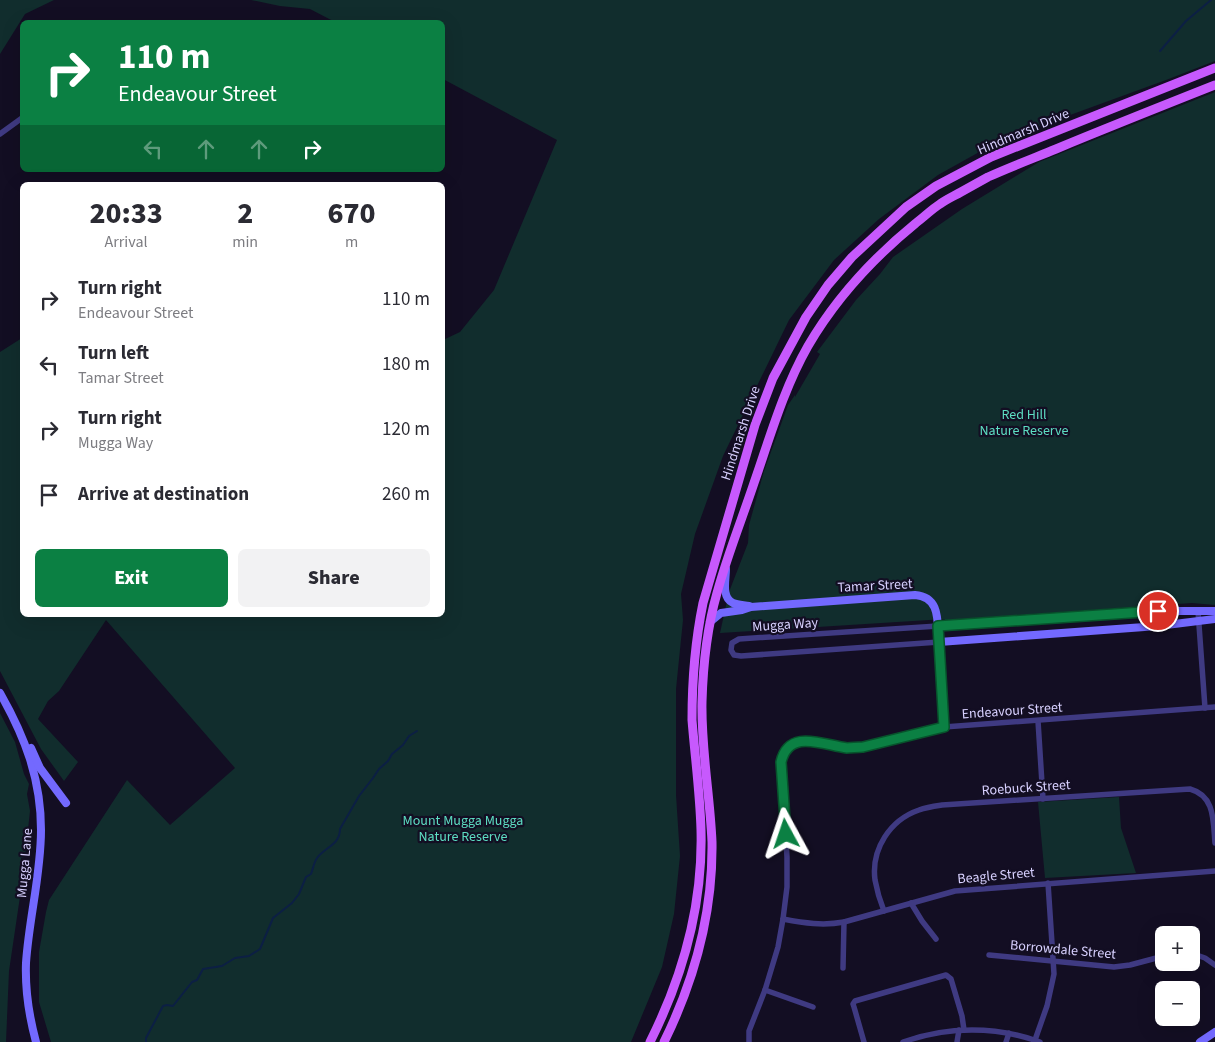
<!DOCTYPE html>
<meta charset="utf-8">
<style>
:root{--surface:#fff;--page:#f2f2f3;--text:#2b2b33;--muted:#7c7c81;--accent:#0b8043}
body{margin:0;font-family:"Source Sans 3",sans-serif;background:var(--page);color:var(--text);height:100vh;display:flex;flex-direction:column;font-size:19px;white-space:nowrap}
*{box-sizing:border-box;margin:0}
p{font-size:16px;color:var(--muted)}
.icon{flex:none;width:28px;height:28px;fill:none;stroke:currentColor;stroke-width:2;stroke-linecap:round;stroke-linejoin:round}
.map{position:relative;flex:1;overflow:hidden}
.sheet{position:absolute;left:20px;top:182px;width:425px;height:435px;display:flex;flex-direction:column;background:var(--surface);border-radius:8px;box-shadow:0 5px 20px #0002}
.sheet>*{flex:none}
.top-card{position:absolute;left:20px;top:20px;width:425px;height:152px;border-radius:8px;box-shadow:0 5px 20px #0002;background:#0b8043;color:#fff;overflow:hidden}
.buttons{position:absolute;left:1155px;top:926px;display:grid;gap:10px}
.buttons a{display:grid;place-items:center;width:45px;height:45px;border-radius:8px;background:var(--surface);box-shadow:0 5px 20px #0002;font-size:25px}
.pin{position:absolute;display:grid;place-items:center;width:42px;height:42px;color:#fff;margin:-21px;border:2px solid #fff;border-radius:50%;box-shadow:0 1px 5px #0007}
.me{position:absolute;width:55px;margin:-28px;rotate:355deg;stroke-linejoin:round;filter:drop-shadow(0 0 4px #0008)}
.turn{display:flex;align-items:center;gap:18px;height:105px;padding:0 15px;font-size:22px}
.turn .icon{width:65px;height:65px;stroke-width:2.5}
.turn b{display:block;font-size:35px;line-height:42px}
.lanes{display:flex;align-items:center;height:48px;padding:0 15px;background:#0003;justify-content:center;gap:25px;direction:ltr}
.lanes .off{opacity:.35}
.eta{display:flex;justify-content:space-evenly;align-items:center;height:85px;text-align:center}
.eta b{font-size:30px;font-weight:800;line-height:35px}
.cta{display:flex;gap:10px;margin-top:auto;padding:10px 15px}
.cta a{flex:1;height:58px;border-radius:8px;background:var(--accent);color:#fff;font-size:20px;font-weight:800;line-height:58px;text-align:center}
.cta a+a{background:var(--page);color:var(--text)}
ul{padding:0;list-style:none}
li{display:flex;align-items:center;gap:15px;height:65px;padding:0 15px}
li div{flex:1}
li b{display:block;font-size:19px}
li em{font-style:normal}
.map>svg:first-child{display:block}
</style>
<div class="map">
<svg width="1215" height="1042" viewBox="0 0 1215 1042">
<rect width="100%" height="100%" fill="#130e23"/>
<g fill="#112d2d">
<path d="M 0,0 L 54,0 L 25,14 L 0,54 Z"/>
<path d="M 251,0 L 1215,0 L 1215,61 L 1166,80 L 999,141 L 938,175 L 879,219 L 834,260 L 789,320 L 723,456 L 695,534 L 681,594 L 683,620 L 676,689 L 676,795 L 680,856 L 674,914 L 662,967 L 631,1042 L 51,1042 L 39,1002 L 39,952 L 46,912 L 49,900 L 127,780 L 170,825 L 235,768 L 106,620 L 59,691 L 48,701 L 38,719 L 78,762 L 64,781 L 41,749 L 0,671 L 0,352 L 22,338 L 22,615 L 442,615 L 443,340 L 460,332 L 494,290 L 557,140 L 443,79 L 442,22 L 335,22 L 310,9 L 280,6 Z"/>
<path d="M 1215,92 L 1215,605 L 1192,603 L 945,620 L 945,619 L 720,633 L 729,592 L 748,543 L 749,525 L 764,471 L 788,405 L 795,395 L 795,397 L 820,354 L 817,352 L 856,300 L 880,274 L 893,257 L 962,209 L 1039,162 Z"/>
<path d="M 0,713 L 15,742 L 24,774 L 29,784 L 27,794 L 30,811 L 25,857 L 21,858 L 22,883 L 9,971 L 6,1042 L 0,1042 Z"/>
<path d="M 1119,797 L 1121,828 L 1136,873 L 1045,878 L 1038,802 Z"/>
</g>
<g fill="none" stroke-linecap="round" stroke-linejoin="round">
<g stroke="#0c1f44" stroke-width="2">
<path d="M 1160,51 L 1186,21 L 1211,0"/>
<path d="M 146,1042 L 146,1038 L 163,1006 L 167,1005 L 173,1006 L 192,982 L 197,980 L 203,969 L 222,966 L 235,958 L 249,956 L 260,949 L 273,918 L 292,903 L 299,894 L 306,877 L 311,874 C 313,869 314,862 317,858 C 325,847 340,845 340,829 L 359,796 L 373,778 L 379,769 L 388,761 L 392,754 L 403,745 L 409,736 L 417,731"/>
</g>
<g stroke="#3f3a82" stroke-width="5.5">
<path d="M 0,134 L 22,118"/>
<path d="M 1198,611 L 1205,708"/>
<path d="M 938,626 L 739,639 L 732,643 L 731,650 L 734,655 L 741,656 L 939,642 L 944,727"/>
<path d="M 1038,721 L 1043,799"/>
<path d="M 911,903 L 922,921 L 936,939"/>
<path d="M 884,911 C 880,901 877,891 875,880 C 871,849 890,820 919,810 C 927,807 935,806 942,805 L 1190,789 C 1215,796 1213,820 1215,843"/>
<path d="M 783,919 C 804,923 823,926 844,922 L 955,891 L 1215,871"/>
<path d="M 1191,953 L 1205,958 L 1215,965"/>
<path d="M 989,955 L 1114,967 L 1130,965 L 1164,956"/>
<path d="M 843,968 L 844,922"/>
<path d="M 765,990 L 813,1007"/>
<path d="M 1035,1040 L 1047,1006 L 1054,974 L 1048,883"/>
<path d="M 749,1042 L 749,1031 L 765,990 L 778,947 L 783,919 L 787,887 L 787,857 L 781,762 C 785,747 793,740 809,741 L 850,748 L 872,745 L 944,727 L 1215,707"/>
<path d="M 864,1042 L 854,1007 L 853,1004 L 855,1001 L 946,975 L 951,979 L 962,1016 L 964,1030"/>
<path d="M 903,1042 C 948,1026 996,1026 1040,1042"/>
<path d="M 957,1042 L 959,1030"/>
<path d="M 1006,1042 L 1009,1033"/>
</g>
<g stroke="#7369fe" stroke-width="8">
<path d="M 726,569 C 726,579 721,598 733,603 C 738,605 744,605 749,606"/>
<path d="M 710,622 L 721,613 L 742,610 L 751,607 L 915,595 C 941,597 937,622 939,642 L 1158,626 L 1215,619"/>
<path d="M 938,626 L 1158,611 L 1215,611"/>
<path d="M 0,693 C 25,737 41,779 41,830 C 41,875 29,918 26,963 C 25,990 29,1016 36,1042"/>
<path d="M 31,748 L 40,768 L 66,803"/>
<path d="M 1200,1042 L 1215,1032"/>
</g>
<g stroke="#c759fd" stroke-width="9">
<path d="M 650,1042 C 683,976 703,904 701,830 C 700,793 695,757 692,720 C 692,680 695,642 703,603 L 755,425 L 773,378 L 806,317 L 828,285 L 852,257 L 906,207 L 936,186 L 991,157 L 1215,68"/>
<path d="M 664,1042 C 695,979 713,912 712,842 C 710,795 701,749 702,702 C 703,665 707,628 717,593 C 727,556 742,519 754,483 C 770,437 784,388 808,346 C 836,298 873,258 916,223 C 924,217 932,209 940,204 C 947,199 954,196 961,192 C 970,187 979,182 988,177 C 1010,167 1034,158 1056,149 C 1109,127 1162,106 1215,85"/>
</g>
</g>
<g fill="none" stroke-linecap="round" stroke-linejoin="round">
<g stroke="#07532c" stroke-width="12">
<path id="route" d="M 786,834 L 781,762 C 789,728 823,745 847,748 C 852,748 857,747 863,747 L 944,727 L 938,626 L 1158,611"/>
</g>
<use href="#route" stroke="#0b8043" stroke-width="9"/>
</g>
<g text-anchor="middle" stroke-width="4.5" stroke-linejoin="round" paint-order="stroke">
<g font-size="14" fill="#d8d1ff" stroke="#130e23">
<text transform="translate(1023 131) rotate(-23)" y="5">Hindmarsh Drive</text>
<text transform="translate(740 433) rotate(-72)" y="5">Hindmarsh Drive</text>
<text transform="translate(875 585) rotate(-3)" y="5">Tamar Street</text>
<text transform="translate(785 624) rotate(-4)" y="5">Mugga Way</text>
<text transform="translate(1012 710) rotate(-4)" y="5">Endeavour Street</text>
<text transform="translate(1026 787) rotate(-4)" y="5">Roebuck Street</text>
<text transform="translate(24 863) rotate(-85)" y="5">Mugga Lane</text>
<text transform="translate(996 875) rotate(-5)" y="5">Beagle Street</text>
<text transform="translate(1063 949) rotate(5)" y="5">Borrowdale Street</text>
</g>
<g font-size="14" fill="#5ddec3" stroke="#130e23">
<text x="1024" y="419">Red Hill<tspan x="1024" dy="16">Nature Reserve</tspan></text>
<text x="463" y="825">Mount Mugga Mugga<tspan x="463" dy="16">Nature Reserve</tspan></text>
</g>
</g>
</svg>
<div class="buttons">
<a>+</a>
<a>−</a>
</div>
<div class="pin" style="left:1158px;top:611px;background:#d93025"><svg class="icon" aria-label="arrive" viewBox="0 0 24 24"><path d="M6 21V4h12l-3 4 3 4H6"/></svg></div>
<svg class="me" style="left:786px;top:834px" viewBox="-20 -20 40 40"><path d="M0-17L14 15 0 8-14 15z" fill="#0b8043" stroke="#fff" stroke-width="4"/></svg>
<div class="top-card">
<div class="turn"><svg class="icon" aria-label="right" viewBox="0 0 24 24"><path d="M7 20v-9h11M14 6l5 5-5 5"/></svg><div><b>110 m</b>Endeavour Street</div></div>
<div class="lanes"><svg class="icon off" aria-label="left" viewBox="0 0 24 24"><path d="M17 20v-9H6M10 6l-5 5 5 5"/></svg><svg class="icon off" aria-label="ahead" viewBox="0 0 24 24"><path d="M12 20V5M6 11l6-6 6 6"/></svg><svg class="icon off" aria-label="ahead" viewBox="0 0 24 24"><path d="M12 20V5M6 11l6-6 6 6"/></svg><svg class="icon" aria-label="right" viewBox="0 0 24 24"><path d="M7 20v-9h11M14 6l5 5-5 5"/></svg></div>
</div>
<section class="sheet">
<div class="eta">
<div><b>20:33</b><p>Arrival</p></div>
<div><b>2</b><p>min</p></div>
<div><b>670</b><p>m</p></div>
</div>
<ul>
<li><svg class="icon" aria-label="right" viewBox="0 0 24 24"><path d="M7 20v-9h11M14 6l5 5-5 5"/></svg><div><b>Turn right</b><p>Endeavour Street</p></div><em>110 m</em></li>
<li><svg class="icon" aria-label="left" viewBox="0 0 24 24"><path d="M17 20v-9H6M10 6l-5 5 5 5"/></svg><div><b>Turn left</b><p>Tamar Street</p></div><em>180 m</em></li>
<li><svg class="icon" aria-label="right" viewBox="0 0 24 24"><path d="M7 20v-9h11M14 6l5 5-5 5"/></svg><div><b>Turn right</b><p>Mugga Way</p></div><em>120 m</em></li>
<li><svg class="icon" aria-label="arrive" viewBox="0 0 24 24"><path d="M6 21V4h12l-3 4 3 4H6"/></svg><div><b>Arrive at destination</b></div><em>260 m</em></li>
</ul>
<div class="cta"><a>Exit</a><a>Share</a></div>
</section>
</div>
